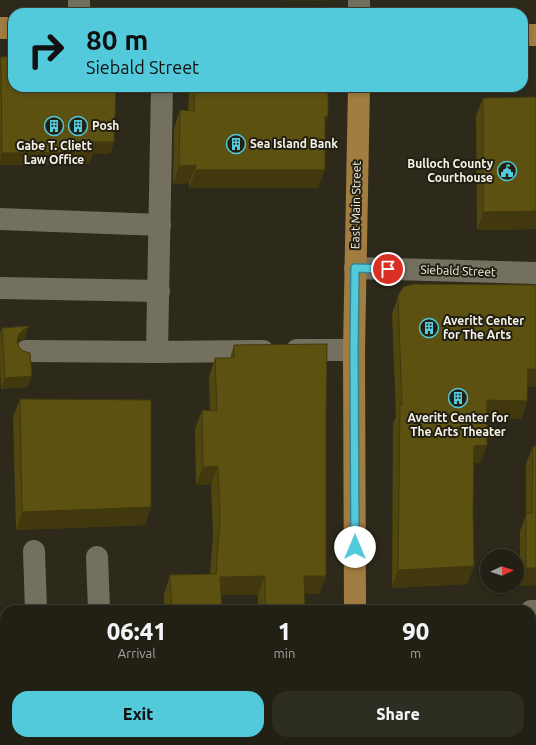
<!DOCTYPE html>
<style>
:root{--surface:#222014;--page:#2e2d22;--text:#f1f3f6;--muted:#a2a3a0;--line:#3f3e34;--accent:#53cadc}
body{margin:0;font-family:Ubuntu,sans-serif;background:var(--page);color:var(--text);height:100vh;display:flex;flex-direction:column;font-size:15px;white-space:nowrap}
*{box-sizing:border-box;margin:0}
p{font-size:13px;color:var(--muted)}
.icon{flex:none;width:22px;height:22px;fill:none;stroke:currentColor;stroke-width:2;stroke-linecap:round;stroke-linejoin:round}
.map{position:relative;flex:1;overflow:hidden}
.panel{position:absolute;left:0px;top:605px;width:536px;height:140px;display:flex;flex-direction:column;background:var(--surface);border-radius:16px 16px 0 0;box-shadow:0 2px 6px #0003,0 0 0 1px var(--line)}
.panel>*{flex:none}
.guide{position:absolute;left:8px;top:8px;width:520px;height:84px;border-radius:16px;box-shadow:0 2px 6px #0003,0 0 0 1px var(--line);background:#53cadc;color:#111;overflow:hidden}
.needle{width:26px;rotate:86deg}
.buttons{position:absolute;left:480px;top:549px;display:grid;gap:8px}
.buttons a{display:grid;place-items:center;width:44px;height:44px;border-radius:50%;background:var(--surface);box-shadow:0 2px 6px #0003,0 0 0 1px var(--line);font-size:20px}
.pin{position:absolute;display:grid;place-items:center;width:34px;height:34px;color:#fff;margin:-17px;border:2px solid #fff;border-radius:50%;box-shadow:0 1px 4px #0007}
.me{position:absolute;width:44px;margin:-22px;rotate:0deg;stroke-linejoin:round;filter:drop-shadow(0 0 3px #0008)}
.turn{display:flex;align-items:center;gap:14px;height:84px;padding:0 12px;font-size:18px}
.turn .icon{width:52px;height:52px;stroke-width:2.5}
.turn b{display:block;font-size:28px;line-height:34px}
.eta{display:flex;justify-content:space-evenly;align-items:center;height:68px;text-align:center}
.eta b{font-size:24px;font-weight:800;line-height:28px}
.primary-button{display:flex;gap:8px;margin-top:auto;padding:8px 12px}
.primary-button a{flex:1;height:46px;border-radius:16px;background:var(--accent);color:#111;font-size:16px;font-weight:800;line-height:46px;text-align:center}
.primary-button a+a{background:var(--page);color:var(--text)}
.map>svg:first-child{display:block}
</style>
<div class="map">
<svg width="536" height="745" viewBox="0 0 536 745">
<rect width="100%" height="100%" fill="#2d2a1b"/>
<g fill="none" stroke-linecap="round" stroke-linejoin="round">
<g stroke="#74705f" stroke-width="22">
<path d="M 79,0 L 79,13"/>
<path d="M 359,0 L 359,13"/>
<path d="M 0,219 L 160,225"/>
<path d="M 355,268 L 536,273"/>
<path d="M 0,288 L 159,291"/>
<path d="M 297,350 L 354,350"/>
<path d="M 26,351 L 157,352 L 263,351"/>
<path d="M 157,352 L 162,87"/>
<path d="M 34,551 L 36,610"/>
<path d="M 97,557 L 99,610"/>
<path d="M 531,611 L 536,611"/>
<path d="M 38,740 L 38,745"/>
<path d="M 103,740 L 103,745"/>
</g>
<g stroke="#a27d41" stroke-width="22">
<path d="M 0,28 L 13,28"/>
<path d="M 523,35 L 536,35"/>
<path d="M 355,610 L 354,350 L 359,87"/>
<path d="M 353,745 L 353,740"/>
</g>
</g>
<g fill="#50460f">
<path d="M 1,57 L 114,142 L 110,154 L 93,153 L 89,164 L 0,165 L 0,58 Z"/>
<path d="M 189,87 L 328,87 L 318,188 L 189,188 L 189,183 L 173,184 L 174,128 L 180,110 L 188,111 Z"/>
<path d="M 536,97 L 536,229 L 477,230 L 476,116 L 483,98 Z"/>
<path d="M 398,296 L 536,386 L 528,387 L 527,401 L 521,419 L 487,418 L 487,445 L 480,463 L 474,463 L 473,513 L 474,566 L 467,584 L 392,588 L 393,423 L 396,417 L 392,314 Z"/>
<path d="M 2,328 L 25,339 L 20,340 L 18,342 L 28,387 L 1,389 L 0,368 L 0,333 Z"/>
<path d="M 234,345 L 326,411 L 326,576 L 319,594 L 305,594 L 305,610 L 258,610 L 258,595 L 221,595 L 222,610 L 164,610 L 164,594 L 170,575 L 210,574 L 213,537 L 211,484 L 196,485 L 195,429 L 202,410 L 210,411 L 209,377 L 215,358 L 230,358 Z"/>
<path d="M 20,399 L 145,525 L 16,530 L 13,417 Z"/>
<path d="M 533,446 L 536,585 L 520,586 L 520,531 L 526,514 L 526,464 Z"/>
<rect x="151" y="740" width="162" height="5"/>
<path d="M 394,740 L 481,740 L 479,745 L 394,745 Z"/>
</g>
<g fill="#41390d">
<path d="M 277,0 L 326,0 L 326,1 Z"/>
<path d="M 325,116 L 328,116 L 322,134 Z"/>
<path d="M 93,142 L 114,142 L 110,154 L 93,153 L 89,164 L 0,165 L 0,160 L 2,153 Z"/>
<path d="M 196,165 L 189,183 L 173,184 L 179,166 Z"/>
<path d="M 196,170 L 325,170 L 318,188 L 189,188 Z"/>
<path d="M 536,211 L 536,229 L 477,230 L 483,212 Z"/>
<path d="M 28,328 L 25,339 L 20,340 L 15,344 L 19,334 L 23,330 Z"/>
<path d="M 528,369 L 536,369 L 536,386 L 521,387 Z"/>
<path d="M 32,376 L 28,387 L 1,389 L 5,378 Z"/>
<path d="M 487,400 L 527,401 L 521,419 L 481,418 Z"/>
<path d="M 487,445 L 480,463 L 468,464 L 474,446 Z"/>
<path d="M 218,466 L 211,484 L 196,485 L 203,467 Z"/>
<path d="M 151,507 L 145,525 L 16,530 L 22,512 Z"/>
<path d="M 474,566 L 467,584 L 392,588 L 398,570 Z"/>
<path d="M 526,568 L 536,568 L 536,585 L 520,586 Z"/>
<path d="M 265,576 L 258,595 L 213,595 L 220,577 Z"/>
<path d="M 304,576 L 326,576 L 319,594 L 297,594 Z"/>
<path d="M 398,740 L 481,740 L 479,745 L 396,745 Z"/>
</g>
<g fill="#5d5112" stroke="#41390d">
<path d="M 13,56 L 13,87 L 116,87 L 114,142 L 93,142 L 93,152 L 2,153 L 1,57 Z"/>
<path d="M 195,87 L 328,87 L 328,116 L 325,116 L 325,170 L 196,170 L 196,165 L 179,166 L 180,110 L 194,111 Z"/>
<path d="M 536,97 L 536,211 L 483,212 L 483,98 Z"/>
<path d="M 413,284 L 536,285 L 536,369 L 528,369 L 527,401 L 487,400 L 487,445 L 474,446 L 473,513 L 474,566 L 398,570 L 400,405 L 402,405 L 398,296 L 403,287 Z"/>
<path d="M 28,326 L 28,328 L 23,330 L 19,334 L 17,341 L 19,347 L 23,351 L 30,353 L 32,376 L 5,378 L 2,328 Z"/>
<path d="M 327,344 L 326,411 L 326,576 L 304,576 L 305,610 L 265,610 L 265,576 L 220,577 L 222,610 L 172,610 L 170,575 L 216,574 L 220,518 L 218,466 L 203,467 L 202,410 L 217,411 L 215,358 L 234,358 L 234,345 Z"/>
<path d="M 20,399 L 151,400 L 151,507 L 22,512 Z"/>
<path d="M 533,446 L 536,446 L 536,568 L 526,568 L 526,513 L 532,513 Z"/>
<path d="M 158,740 L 313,740 L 313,745 L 157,745 Z"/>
</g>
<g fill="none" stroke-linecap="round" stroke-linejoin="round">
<g stroke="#36838f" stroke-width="10">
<path id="route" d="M 355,547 L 354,350 L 355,268 L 388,269"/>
</g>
<use href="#route" stroke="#53cadc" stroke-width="7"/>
</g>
<defs>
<g id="building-ring" transform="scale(1)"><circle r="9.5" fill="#232012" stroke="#53cadc" stroke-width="1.5"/><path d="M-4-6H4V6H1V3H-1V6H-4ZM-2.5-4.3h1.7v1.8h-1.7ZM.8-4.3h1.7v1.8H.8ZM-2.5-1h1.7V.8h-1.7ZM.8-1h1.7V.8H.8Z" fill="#53cadc"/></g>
<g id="civic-ring" transform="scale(1)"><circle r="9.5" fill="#232012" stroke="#53cadc" stroke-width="1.5"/><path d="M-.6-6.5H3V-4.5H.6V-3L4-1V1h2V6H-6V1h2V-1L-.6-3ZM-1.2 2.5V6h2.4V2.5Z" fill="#53cadc"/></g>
</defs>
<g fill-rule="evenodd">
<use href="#building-ring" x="54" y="126"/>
<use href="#building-ring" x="78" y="126"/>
<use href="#building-ring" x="236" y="144"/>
<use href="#civic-ring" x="507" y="171"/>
<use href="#building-ring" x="429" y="328"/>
<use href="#building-ring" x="458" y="398"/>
</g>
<g text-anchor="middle" stroke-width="4" stroke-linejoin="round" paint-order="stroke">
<g font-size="12" font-weight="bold" fill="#f5f3ea" stroke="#232012" text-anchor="start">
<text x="92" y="130">Posh</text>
<text x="250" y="148">Sea Island Bank</text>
<text x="54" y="150" text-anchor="middle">Gabe T. Cliett<tspan x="54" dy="14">Law Office</tspan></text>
<text x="493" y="168" text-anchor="end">Bulloch County<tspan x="493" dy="14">Courthouse</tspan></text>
<text x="443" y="325">Averitt Center<tspan x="443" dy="14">for The Arts</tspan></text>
<text x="458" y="422" text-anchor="middle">Averitt Center for<tspan x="458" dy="14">The Arts Theater</tspan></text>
</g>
<g font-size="12" fill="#f5f3ea" stroke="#232012">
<text transform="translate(356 205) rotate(-89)" y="4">East Main Street</text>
<text transform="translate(458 271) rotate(2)" y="4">Siebald Street</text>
</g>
</g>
</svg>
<div class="buttons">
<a><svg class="needle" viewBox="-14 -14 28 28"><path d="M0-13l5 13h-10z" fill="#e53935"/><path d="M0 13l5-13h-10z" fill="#a2a3a0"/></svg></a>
</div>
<div class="pin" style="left:388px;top:269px;background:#d93025"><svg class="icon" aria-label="arrive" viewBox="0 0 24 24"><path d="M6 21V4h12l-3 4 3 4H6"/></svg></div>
<svg class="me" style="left:355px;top:547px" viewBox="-20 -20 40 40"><circle r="19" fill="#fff"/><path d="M0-13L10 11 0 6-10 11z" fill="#53cadc"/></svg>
<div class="guide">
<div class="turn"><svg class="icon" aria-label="right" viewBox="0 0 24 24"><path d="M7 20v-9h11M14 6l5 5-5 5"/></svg><div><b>80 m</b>Siebald Street</div></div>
</div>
<section class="panel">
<div class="eta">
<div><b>06:41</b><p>Arrival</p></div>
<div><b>1</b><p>min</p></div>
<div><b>90</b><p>m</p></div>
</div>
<div class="primary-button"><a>Exit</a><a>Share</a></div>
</section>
</div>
